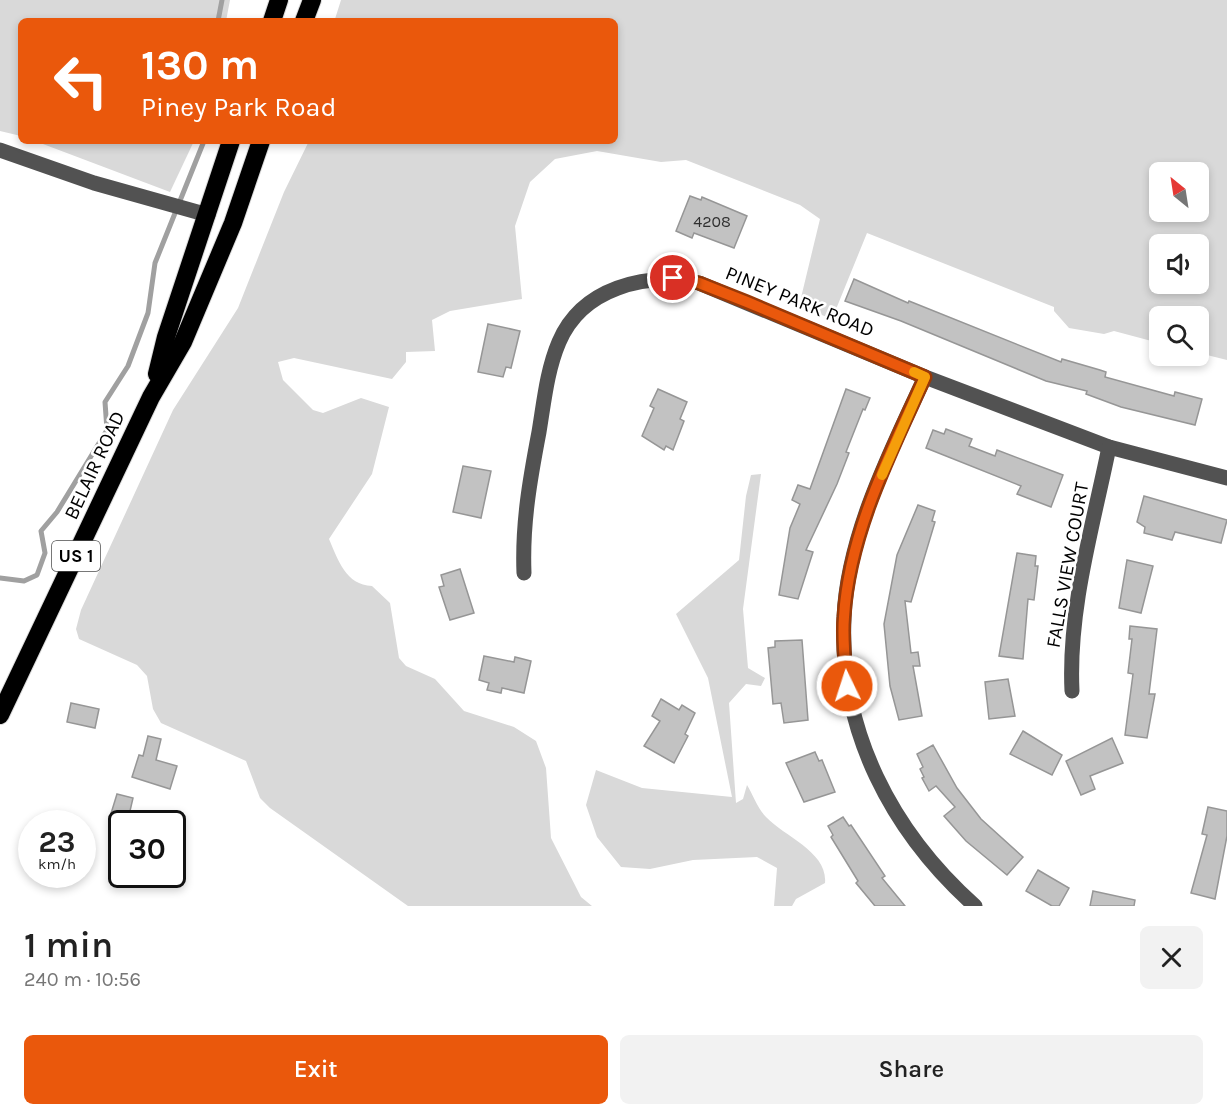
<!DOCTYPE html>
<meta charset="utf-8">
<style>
:root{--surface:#fff;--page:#f2f2f2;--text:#222;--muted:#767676;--accent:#ea580c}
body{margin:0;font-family:Karla,sans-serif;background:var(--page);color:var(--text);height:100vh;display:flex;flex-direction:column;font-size:22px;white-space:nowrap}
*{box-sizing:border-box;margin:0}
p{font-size:20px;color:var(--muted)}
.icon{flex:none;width:33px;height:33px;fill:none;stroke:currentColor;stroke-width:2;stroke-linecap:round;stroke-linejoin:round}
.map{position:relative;height:906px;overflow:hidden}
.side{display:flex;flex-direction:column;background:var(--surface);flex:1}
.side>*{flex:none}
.hud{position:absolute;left:18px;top:18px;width:600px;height:126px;border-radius:9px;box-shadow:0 3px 9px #0003;background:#ea580c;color:#fff;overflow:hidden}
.needle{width:39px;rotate:330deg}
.buttons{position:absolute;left:1149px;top:162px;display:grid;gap:12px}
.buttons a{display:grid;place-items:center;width:60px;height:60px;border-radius:9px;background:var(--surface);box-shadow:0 3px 9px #0003;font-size:30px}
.speed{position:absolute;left:18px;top:810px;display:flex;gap:12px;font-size:30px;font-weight:700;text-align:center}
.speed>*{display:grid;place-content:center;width:78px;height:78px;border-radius:50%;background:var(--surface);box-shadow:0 3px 9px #0003;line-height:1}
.speed small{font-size:15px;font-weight:400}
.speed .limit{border:3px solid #111;border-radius:9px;background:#fff;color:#111}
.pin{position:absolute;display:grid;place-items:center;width:51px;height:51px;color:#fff;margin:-26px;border:3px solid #fff;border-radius:50%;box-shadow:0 2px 6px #0007}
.me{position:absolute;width:66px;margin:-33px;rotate:356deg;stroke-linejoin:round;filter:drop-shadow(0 0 4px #0008)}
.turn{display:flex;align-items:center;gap:21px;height:126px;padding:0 24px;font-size:27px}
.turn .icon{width:78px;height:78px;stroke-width:2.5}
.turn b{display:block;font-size:42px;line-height:51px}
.round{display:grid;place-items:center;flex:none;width:63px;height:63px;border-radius:9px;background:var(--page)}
.headline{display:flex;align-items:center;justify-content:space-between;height:102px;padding:0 24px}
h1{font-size:36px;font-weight:600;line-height:45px}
.button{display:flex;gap:12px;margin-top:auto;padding:12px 24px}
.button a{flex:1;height:69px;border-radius:9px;background:var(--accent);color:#fff;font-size:24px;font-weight:600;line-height:69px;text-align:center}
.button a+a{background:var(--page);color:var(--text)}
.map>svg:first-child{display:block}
</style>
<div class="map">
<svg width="1227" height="906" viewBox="0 0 1227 906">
<rect width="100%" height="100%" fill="#fff"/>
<g fill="#d9d9d9" fill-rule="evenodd">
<path d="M 0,0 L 230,0 L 226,21 L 21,21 L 21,136 L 0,131 Z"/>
<path d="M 341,0 L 1227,0 L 1227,360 L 1199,353 L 1198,316 L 1160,316 L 1159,343 L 1114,331 L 1104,334 L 1069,328 L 1054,311 L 1054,307 L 867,233 L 832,319 L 799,306 L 820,219 L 800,205 L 686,160 L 661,162 L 597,151 L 555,159 L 530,182 L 515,226 L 522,299 L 450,311 L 432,320 L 435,351 L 406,352 L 406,362 L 392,379 L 294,358 L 278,362 L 283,380 L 313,410 L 323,413 L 361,398 L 389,407 L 372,474 L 329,539 C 338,560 346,585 372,586 L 390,603 L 399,658 L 406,666 L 435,679 L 464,711 L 514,727 L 536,741 L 546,768 L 551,838 L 581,897 L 592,906 L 408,906 L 270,808 L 260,798 L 246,761 L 161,723 L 153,709 L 147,676 L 137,665 L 79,639 L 76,629 L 81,610 L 173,410 L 238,308 L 284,192 L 309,141 L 615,141 L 615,21 L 340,21 L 335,19 ZM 1198,172 L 1198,212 L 1160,212 L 1160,172 ZM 1198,244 L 1198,284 L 1160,284 L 1160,244 Z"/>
<path d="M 35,141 L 194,141 L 170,192 Z"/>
<path d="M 761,474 L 743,609 L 748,668 L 765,678 L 761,686 L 746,684 L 729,703 L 736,803 L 743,799 L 747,785 C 753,795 758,809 766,817 C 785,837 828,852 825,883 L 796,899 L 792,906 L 774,906 L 777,868 L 757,857 L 693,860 L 650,869 L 621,867 L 597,837 L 586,805 L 596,770 L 642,788 L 732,797 L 708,678 L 676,614 L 739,560 L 746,496 L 751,475 Z"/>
</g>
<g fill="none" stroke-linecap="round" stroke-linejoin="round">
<g stroke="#a0a0a0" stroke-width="5">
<path d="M 218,21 L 222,0"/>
<path d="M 0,578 L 24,581 L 37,575 L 45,553 L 41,531 L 57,512 L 107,430 L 105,402 L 128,366 L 148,313 L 155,263 L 204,141"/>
</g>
</g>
<g fill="#c2c2c2" stroke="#969696" stroke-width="1.5">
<path d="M 690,196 L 701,200 L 702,197 L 747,216 L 734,248 L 694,233 L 692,238 L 676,231 Z"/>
<path d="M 854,279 L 908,303 L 909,301 L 1061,362 L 1062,359 L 1100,370 L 1106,372 L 1105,377 L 1174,396 L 1175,392 L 1202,399 L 1195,425 L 1121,407 L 1086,394 L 1087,391 L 1046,381 L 901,321 L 845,301 Z"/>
<path d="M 488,324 L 520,331 L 511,368 L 506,367 L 503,377 L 478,372 Z"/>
<path d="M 658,389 L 687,402 L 680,419 L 684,421 L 673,450 L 666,446 L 664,450 L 642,436 L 654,408 L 650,406 Z"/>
<path d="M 846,389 L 870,398 L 865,410 L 863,409 L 846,452 L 849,453 L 837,484 L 806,550 L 813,552 L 798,599 L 779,595 L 790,528 L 800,504 L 792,500 L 798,485 L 810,489 Z"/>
<path d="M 946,429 L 972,439 L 969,446 L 995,456 L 997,450 L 1063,475 L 1051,507 L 1017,494 L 1021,486 L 926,448 L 933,430 L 944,434 Z"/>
<path d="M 463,466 L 491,471 L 481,518 L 453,512 Z"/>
<path d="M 1144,496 L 1227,520 L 1221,543 L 1175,532 L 1172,540 L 1144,533 L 1145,527 L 1137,522 Z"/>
<path d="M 918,505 L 935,511 L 932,521 L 935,522 L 911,602 L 905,601 L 911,653 L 918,652 L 920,666 L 913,666 L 922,716 L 899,720 L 890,686 L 884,624 L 897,555 Z"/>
<path d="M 1017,553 L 1036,556 L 1035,566 L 1038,566 L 1034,600 L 1028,599 L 1023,659 L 999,656 Z"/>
<path d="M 1127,560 L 1153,566 L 1141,613 L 1119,608 Z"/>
<path d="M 460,569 L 474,613 L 450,620 L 439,587 L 444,586 L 441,575 Z"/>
<path d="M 1130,626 L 1157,629 L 1149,694 L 1155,694 L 1147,738 L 1125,735 L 1133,674 L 1128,673 L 1132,639 L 1129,639 Z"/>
<path d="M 802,640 L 808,720 L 784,723 L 781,703 L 773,704 L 768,648 L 775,647 L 775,641 Z"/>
<path d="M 484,656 L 514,662 L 515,657 L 531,661 L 524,693 L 502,688 L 501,693 L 487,690 L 489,683 L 479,680 Z"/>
<path d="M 1008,679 L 1015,716 L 989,719 L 985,682 Z"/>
<path d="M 661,699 L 679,710 L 682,705 L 695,713 L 685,734 L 688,736 L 674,763 L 644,746 L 660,721 L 652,716 Z"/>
<path d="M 71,703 L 99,709 L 95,728 L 67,722 Z"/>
<path d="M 1023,731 L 1062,755 L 1052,775 L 1010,754 Z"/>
<path d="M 148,736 L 161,739 L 156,760 L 177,766 L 170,789 L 132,777 L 139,755 L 143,756 Z"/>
<path d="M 1112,738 L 1123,763 L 1090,776 L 1095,789 L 1081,795 L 1066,761 Z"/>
<path d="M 933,745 L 957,788 L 981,819 L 1023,857 L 1007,875 L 966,841 L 944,816 L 955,807 L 936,786 L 929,791 L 922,778 L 924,777 L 920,769 L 923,767 L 917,754 Z"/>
<path d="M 815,752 L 819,761 L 822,760 L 835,792 L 804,802 L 786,763 Z"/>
<path d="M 117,794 L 133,798 L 127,824 L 112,824 L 109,820 Z"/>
<path d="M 1208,807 L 1227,811 L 1227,836 L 1215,899 L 1191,893 L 1207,835 L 1202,834 Z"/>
<path d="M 843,817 L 849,826 L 851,825 L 885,876 L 882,878 L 905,906 L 875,906 L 856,883 L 858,881 L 831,837 L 833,835 L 828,826 Z"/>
<path d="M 1038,870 L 1069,888 L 1059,906 L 1052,906 L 1026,891 Z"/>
<path d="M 1093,891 L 1135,900 L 1134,906 L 1090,906 Z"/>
</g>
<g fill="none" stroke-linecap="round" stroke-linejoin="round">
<g stroke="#dbdbdb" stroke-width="20">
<g id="highway">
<path d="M 272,21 L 279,0"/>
<path d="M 304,21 L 312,0"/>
<path d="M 157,374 L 166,337 L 231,141"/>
<path d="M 0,715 L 151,397 L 183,342 L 233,223 L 261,141"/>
</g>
</g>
<g stroke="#525252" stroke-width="15">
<path d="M 0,150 L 94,183 L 208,215"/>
<path d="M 925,377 C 891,450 847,536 844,618 C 839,731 892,832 975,906"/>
<path d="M 524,573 C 522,524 530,479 539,432 C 544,402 547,370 559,342 C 582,288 645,272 699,283 L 925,377 L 1109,447 L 1227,478"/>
<path d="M 1072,691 C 1068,609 1093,526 1109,447"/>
</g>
<use href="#highway" stroke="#000" stroke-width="18"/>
</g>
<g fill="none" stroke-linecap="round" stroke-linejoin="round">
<g stroke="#983908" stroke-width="15">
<path id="route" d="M 673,278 L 699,283 L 747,302 L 925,377 C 891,452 849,533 844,617 C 842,640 845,663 847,686"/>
</g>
<use href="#route" stroke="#ea580c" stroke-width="10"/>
<path stroke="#f59e0b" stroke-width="10" d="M 882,475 L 925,377 L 914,372"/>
</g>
<g text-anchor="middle" stroke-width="5" stroke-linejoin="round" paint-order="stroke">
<g font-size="16" fill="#303030">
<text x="712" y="227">4208</text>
</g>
<rect fill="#fff" stroke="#4c4c4c" stroke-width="1.5" x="52" y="541" width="48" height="30" rx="4.5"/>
<g font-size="18" font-weight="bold" fill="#000">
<text x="76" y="562">US 1</text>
</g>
<g font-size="20" fill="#000" stroke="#fff">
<text transform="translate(800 301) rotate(22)" y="7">PINEY PARK ROAD</text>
<text transform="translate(94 465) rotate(-65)" y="7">BELAIR ROAD</text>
<text transform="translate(1067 565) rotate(-80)" y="7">FALLS VIEW COURT</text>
</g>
</g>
</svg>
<div class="buttons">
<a><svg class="needle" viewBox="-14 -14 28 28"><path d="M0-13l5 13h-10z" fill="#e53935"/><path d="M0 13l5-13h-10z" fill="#767676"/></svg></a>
<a><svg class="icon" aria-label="sound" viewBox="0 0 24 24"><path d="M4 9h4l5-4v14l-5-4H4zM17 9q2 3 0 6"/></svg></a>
<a><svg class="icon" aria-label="search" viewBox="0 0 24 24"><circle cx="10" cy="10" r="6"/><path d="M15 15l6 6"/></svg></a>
</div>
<div class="speed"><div>23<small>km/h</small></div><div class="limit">30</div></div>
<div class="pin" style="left:673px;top:278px;background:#d93025"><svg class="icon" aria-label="arrive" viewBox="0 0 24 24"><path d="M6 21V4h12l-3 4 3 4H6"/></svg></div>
<svg class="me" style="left:847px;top:686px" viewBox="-20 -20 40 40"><circle r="17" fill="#ea580c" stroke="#fff" stroke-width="3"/><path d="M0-11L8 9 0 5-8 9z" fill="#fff"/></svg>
<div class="hud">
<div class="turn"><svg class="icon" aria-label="left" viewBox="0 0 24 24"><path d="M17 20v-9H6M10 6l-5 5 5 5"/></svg><div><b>130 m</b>Piney Park Road</div></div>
</div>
</div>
<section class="side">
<div class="headline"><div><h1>1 min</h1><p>240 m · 10:56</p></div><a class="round"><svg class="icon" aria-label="close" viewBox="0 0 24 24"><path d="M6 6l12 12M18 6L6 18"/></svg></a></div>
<div class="button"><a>Exit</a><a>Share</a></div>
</section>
